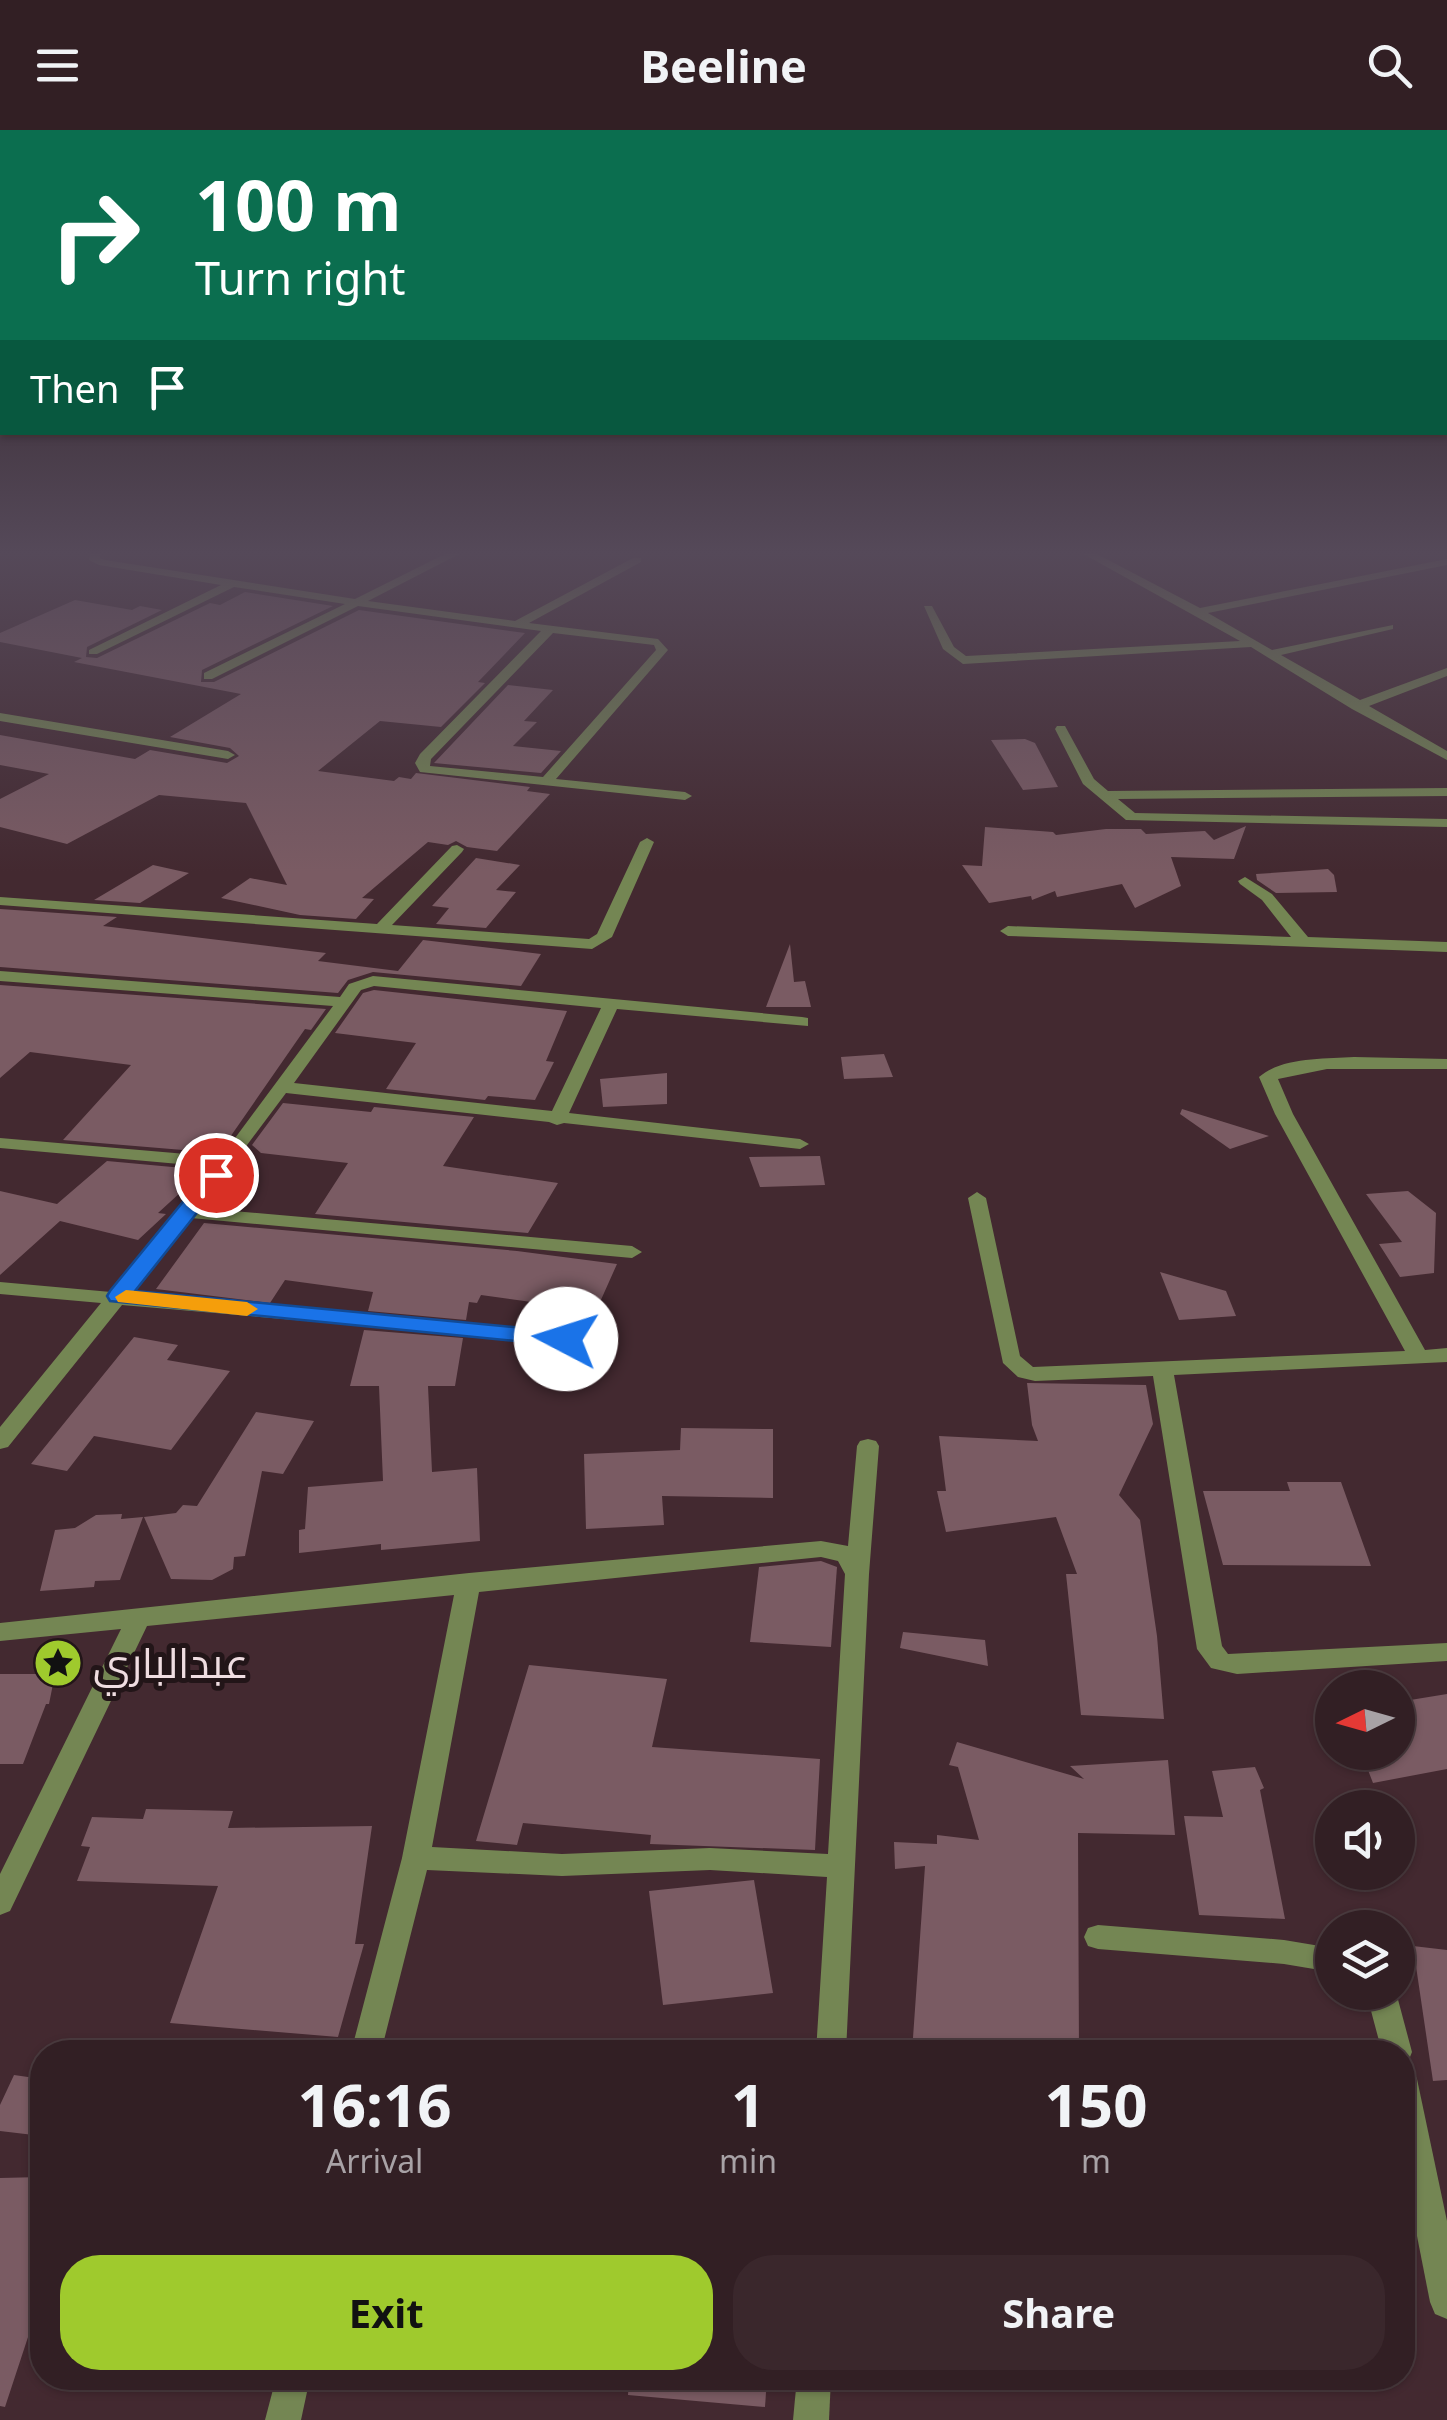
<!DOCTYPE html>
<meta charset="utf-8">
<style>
:root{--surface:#321f24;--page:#3a272c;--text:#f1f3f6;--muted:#a8a2a6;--line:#4d3d41;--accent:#9fca2d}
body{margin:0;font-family:"Noto Sans",Cairo,sans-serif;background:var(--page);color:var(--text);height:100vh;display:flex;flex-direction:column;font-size:38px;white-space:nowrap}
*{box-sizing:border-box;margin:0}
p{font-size:32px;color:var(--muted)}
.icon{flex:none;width:55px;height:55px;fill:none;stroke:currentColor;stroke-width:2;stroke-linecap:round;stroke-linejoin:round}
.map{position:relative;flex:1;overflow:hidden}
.side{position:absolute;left:30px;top:1910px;width:1385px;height:350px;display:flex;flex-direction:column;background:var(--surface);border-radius:40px;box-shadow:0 2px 8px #0004,0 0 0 2px var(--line)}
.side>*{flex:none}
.top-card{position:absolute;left:0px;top:0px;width:1448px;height:305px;box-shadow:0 2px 8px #0004,0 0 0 2px var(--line);background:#0b6e4f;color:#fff;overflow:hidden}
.needle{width:65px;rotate:265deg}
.controls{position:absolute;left:1315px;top:1540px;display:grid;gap:20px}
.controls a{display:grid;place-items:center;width:100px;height:100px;border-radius:50%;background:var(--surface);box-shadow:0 2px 8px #0004,0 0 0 2px var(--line);font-size:50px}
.pin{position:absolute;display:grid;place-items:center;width:85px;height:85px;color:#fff;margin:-42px;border:5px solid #fff;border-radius:50%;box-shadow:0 2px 10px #0007}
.me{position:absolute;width:110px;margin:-55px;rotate:275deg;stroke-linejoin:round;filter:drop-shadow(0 0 8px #0008)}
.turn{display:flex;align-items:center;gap:35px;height:210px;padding:0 30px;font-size:45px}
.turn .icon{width:130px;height:130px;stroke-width:2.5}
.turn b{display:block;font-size:70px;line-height:85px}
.then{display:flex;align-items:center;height:95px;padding:0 30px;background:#0003;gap:20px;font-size:38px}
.eta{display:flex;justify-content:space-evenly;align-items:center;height:170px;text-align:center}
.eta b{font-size:60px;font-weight:700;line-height:70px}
.action{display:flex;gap:20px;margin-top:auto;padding:20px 30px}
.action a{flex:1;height:115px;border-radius:40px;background:var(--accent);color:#111;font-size:40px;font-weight:700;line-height:115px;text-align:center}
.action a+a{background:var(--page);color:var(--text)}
header{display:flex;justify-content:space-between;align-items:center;height:130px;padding:0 30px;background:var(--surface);font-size:45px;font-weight:700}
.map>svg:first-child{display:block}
</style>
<header><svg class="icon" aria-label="menu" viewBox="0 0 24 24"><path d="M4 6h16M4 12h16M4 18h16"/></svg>Beeline<svg class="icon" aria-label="search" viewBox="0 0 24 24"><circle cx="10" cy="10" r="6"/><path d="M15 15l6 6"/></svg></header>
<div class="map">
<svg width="1447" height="2290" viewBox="0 0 1447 2290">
<rect width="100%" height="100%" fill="#432930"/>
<g fill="#7a5b63">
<path d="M 245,462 L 333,476 L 202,540 L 201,552 L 214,552 L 359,480 L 525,503 L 478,552 L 485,553 L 441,597 L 380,591 L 318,641 L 394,651 L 399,647 L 411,649 L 416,643 L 530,657 L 527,661 L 550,664 L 497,721 L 467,717 L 456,711 L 448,715 L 428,712 L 362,768 L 374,769 L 356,789 L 300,785 L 221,768 L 250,748 L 287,755 L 246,673 L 159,665 L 67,714 L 0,697 L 0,669 L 49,644 L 0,635 L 0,605 L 135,629 L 150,620 L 227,633 L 239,626 L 230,618 L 170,607 L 241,564 L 74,532 L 82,528 L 0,512 L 0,503 L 75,470 L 132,480 L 140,476 L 162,480 L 87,517 L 86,527 L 97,528 L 210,473 L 220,475 Z"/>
<path d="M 508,555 L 553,560 L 524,591 L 537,592 L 513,616 L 561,621 L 541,643 L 434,633 Z"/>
<path d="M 1025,609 L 1035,613 L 1058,657 L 1023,660 L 991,610 Z"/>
<path d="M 1246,696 L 1234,729 L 1171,727 L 1181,756 L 1135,778 L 1122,754 L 1057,767 L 1055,761 L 1032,770 L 1031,766 L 989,773 L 962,735 L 982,736 L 985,697 L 1053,702 L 1056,705 L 1106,699 L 1141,699 L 1146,704 L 1205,701 L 1214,710 Z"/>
<path d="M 476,728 L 520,735 L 496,760 L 516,762 L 486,798 L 436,794 L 449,778 L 432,776 Z"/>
<path d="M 153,735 L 189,743 L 140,773 L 94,770 Z"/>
<path d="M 1328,739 L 1334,745 L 1337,762 L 1276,763 L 1257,750 L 1256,744 Z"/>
<path d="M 0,779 L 117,787 L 103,796 L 326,823 L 318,831 L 398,841 L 423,810 L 541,824 L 521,856 L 373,842 L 348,850 L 338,863 L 0,837 Z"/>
<path d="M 790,814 L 794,852 L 805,851 L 811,877 L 766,877 Z"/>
<path d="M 0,855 L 326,879 L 311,900 L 305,899 L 219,1023 L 63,1010 L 131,935 L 30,922 L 0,948 Z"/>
<path d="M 374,860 L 567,881 L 546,931 L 554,932 L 535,970 L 488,966 L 485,970 L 386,959 L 416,913 L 335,903 L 363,863 Z"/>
<path d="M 884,924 L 893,947 L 844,949 L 841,927 Z"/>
<path d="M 667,943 L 667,974 L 603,977 L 600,949 Z"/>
<path d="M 283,973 L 371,982 L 374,977 L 474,987 L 443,1036 L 558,1053 L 528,1103 L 315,1084 L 348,1033 L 261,1023 L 252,1015 Z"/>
<path d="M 1182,979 L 1269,1006 L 1230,1019 L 1180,984 Z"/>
<path d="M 820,1026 L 825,1055 L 760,1057 L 749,1027 Z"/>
<path d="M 107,1031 L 205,1040 L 158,1083 L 166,1084 L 138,1110 L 60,1091 L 0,1145 L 0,1061 L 57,1074 Z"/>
<path d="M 1408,1061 L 1436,1083 L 1434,1143 L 1400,1147 L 1379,1114 L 1402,1112 L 1366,1064 Z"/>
<path d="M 204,1093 L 517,1121 L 617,1134 L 600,1172 L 564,1168 L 560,1176 L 481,1165 L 477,1173 L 469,1172 L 466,1190 L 368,1181 L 373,1162 L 285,1150 L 270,1173 L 156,1159 Z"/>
<path d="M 1160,1142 L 1226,1161 L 1236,1186 L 1179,1190 Z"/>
<path d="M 364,1200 L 463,1208 L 455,1256 L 428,1256 L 432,1342 L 477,1338 L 480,1411 L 381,1420 L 381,1414 L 299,1423 L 299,1400 L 305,1399 L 308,1357 L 383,1351 L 379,1256 L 350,1256 Z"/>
<path d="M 134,1207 L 178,1215 L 167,1230 L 230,1241 L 171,1320 L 94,1306 L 67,1341 L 31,1334 Z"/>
<path d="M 1027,1253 L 1146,1255 L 1153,1294 L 1119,1365 L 1140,1390 L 1157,1506 L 1164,1589 L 1081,1585 L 1066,1444 L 1077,1444 L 1056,1387 L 946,1402 L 937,1361 L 946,1361 L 939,1306 L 1038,1311 L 1032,1295 Z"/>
<path d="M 256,1282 L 314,1291 L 283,1344 L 262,1341 L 245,1426 L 234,1427 L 233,1439 L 212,1450 L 171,1449 L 144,1387 L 176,1383 L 183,1375 L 197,1376 Z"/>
<path d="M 681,1298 L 773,1299 L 773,1368 L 662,1366 L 664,1395 L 586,1399 L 584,1324 L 680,1320 Z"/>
<path d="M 1287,1352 L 1341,1352 L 1371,1436 L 1223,1435 L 1203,1361 L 1290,1361 Z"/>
<path d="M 122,1384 L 121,1389 L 143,1387 L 120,1450 L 95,1451 L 94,1457 L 40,1461 L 55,1400 L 75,1398 L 96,1385 Z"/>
<path d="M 821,1431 L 837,1437 L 831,1517 L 750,1512 L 759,1437 Z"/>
<path d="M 903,1502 L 985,1510 L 988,1536 L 900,1518 Z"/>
<path d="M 529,1535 L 667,1549 L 652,1617 L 820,1629 L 815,1720 L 650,1714 L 651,1705 L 523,1693 L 517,1715 L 476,1711 Z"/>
<path d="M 0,1544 L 55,1544 L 49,1574 L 46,1574 L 23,1634 L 0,1634 Z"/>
<path d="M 1447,1564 L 1447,1639 L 1373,1653 L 1361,1622 L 1398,1622 L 1398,1572 Z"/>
<path d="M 957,1612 L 1084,1649 L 1070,1636 L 1168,1630 L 1175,1705 L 1078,1703 L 1079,1922 L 912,1922 L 925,1736 L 895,1739 L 894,1712 L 937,1714 L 937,1705 L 979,1710 L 958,1637 L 949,1635 Z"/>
<path d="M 1255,1637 L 1264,1658 L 1260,1660 L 1285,1789 L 1199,1785 L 1184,1686 L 1223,1687 L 1212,1641 Z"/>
<path d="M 146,1679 L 233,1681 L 228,1698 L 372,1696 L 355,1814 L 364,1814 L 338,1907 L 170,1893 L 218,1756 L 77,1751 L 90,1717 L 81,1716 L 92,1687 L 143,1689 Z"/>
<path d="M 754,1750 L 773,1863 L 663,1875 L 649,1761 Z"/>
<path d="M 1413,1816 L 1447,1820 L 1447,1950 L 1433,1951 Z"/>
<path d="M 14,1945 L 42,1949 L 42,2006 L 0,2001 L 0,1975 Z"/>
<path d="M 42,2047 L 42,2191 L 39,2202 L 30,2201 L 5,2277 L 0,2276 L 0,2048 Z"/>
<path d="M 629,2248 L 767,2248 L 765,2277 L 628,2265 Z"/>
</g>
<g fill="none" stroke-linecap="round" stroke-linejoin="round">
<g fill="#748653" fill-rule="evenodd">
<path d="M 91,421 L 101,421 L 100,428 L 105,430 L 355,469 L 451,421 L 465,421 L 368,471 L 515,491 L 633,428 L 641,428 L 641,432 L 529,493 L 658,509 L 668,520 L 556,649 L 685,662 L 692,666 L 685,670 L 420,642 L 415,633 L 420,624 L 541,501 L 358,476 L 212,549 L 204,549 L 204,543 L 345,474 L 234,457 L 97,524 L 89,524 L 89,520 L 221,455 L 99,435 L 89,430 ZM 553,503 L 654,515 L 656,520 L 543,647 L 430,636 L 431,629 Z"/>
<path d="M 1078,421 L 1091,421 L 1200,478 L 1447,429 L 1447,435 L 1208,483 L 1272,520 L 1393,495 L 1393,499 L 1281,525 L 1360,570 L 1447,538 L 1447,546 L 1369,576 L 1447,621 L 1447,630 L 1352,579 L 1251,517 L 963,534 L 943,519 L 924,476 L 932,476 L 954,517 L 966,526 L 1240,511 Z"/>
<path d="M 0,583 L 228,621 L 235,625 L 228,629 L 0,591 Z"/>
<path d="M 1057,596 L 1065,596 L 1094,649 L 1108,661 L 1447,658 L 1447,666 L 1118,669 L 1135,683 L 1447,689 L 1447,697 L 1126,690 L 1083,654 L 1055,599 Z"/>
<path d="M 647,708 L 654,712 L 612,807 L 592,819 L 0,775 L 0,767 L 377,794 L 452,716 L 457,715 L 464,719 L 462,722 L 392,795 L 589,809 L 597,804 L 640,712 Z"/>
<path d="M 1245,747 L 1272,764 L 1308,807 L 1447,812 L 1447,822 L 1008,806 L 1000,801 L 1008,796 L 1291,807 L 1262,770 L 1240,754 L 1238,751 Z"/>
<path d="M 0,841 L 340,867 L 349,854 L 373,846 L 802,887 L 808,888 L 808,896 L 617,879 L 569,983 L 800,1009 L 809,1014 L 800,1019 L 564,993 L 557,995 L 549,992 L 286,963 L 200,1078 L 632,1116 L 642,1122 L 632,1128 L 191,1088 L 131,1164 L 601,1206 L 611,1212 L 608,1217 L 122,1175 L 8,1317 L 0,1319 L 0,1297 L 101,1173 L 0,1164 L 0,1152 L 111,1162 L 213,1037 L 0,1018 L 0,1008 L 221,1027 L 333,876 L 0,851 ZM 374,856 L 601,878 L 552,981 L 294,953 L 361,860 Z"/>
<path d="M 1354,927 L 1447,929 L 1447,939 L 1327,939 L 1278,949 L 1293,984 L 1425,1220 L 1447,1218 L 1447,1232 L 1174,1245 L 1222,1516 L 1228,1524 L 1447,1513 L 1447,1531 L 1237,1544 L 1211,1538 L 1197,1519 L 1153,1246 L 1035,1251 L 1018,1247 L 1003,1233 L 968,1068 L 977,1062 L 986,1068 L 1020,1226 L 1033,1237 L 1405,1221 L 1275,984 L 1259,947 C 1282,927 1324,929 1354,927 Z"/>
<path d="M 868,1309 L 876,1311 L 879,1316 L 869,1444 L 846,1922 L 816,1922 L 827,1747 L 710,1740 L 562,1746 L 427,1740 L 381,1922 L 351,1922 L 402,1728 L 454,1465 L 147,1496 L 10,1781 L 0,1785 L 0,1744 L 121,1499 L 0,1511 L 0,1493 L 469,1443 L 821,1411 L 848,1416 L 857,1316 L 860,1311 ZM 821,1427 L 838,1431 L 845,1444 L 828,1724 L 710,1718 L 562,1724 L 432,1717 L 479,1462 Z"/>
<path d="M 1098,1795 L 1284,1810 L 1332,1818 L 1332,1842 L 1284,1834 L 1098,1819 L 1088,1816 L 1084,1807 L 1088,1798 Z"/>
<path d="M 1366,1862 L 1396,1862 L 1412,1922 L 1408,1932 L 1402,1934 L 1402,1922 L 1382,1922 Z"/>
<path d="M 1402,1935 L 1413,1939 L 1417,1949 L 1447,2091 L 1447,2189 L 1435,2184 L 1430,2172 L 1402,2030 Z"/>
<path d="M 276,2248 L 310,2248 L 301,2290 L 265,2290 Z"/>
<path d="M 797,2248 L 831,2248 L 829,2290 L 793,2290 Z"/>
</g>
</g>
<linearGradient id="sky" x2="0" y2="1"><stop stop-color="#25171a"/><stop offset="0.57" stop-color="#554959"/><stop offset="1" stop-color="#554959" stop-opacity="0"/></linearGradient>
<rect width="1447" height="742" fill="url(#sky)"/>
<path fill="#1a73e8" stroke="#114b97" stroke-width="2.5" d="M 216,1039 L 227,1045 L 135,1161 L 566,1202 L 577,1209 L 566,1216 L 110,1171 L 107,1166 L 110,1161 L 209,1040 Z"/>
<path fill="#f59e0b" d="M 126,1160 L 247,1172 L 258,1179 L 247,1186 L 118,1172 L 115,1167 Z"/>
<defs>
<g id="sight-disc" transform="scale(2.5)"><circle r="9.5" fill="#9fca2d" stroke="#221518"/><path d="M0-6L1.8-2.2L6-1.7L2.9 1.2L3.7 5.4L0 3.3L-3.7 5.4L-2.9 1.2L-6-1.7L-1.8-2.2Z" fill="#111"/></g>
</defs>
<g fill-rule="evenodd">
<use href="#sight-disc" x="58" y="1533"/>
</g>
<g text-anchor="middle" stroke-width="10" stroke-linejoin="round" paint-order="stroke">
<g font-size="42" fill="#efdde1" stroke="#221518" text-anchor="start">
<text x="93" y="1548">عبدالباري</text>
</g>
</g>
</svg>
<div class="controls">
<a><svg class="needle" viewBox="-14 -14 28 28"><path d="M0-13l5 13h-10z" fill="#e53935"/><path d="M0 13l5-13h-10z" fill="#a8a2a6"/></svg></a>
<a><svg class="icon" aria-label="sound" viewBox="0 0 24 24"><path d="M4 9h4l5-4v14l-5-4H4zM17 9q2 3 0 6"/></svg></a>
<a><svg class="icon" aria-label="layers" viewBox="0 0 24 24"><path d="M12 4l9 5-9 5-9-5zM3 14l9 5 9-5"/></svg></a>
</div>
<div class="pin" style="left:216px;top:1045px;background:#d93025"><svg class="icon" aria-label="arrive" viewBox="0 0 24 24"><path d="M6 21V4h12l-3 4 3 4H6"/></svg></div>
<svg class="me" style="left:566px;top:1209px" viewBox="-20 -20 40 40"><circle r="19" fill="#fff"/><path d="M0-13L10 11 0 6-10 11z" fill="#1a73e8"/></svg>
<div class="top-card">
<div class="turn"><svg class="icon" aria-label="right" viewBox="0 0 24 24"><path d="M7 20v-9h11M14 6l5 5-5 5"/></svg><div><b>100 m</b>Turn right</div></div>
<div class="then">Then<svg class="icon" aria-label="arrive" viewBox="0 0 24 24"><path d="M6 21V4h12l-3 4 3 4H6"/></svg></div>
</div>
<section class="side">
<div class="eta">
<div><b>16:16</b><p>Arrival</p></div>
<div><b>1</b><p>min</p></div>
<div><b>150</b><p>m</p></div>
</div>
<div class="action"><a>Exit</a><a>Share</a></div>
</section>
</div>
